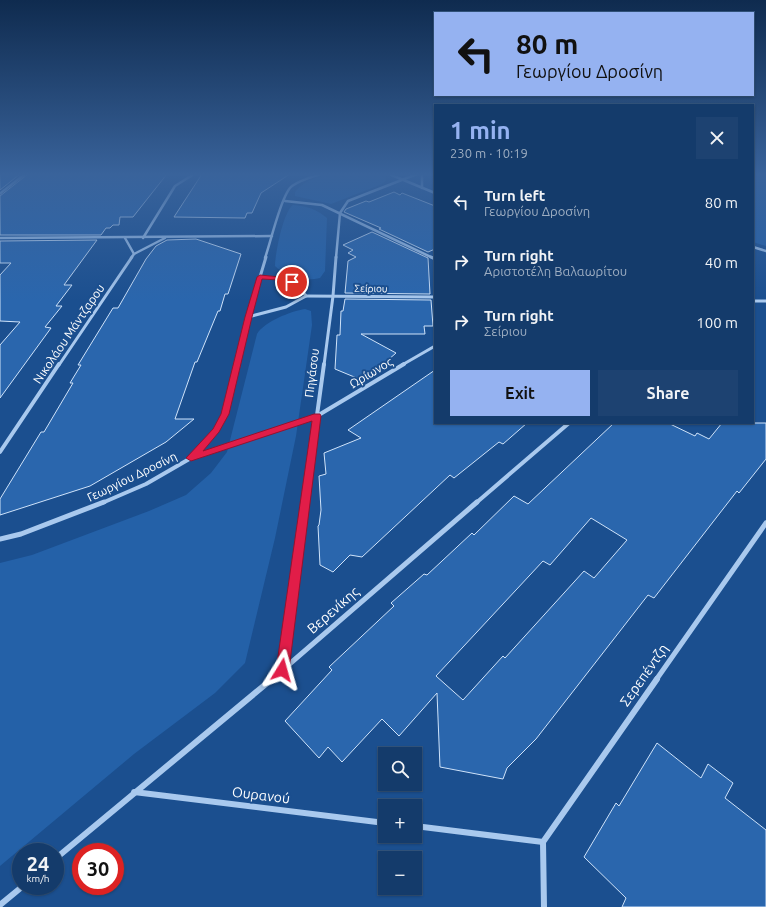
<!DOCTYPE html>
<meta charset="utf-8">
<style>
:root{--surface:#143b6b;--page:#1d4271;--text:#f1f3f6;--muted:#9dadc1;--line:#33557e;--accent:#95b2f1}
body{margin:0;font-family:Ubuntu,sans-serif;background:var(--page);color:var(--text);height:100vh;display:flex;flex-direction:column;font-size:15px;white-space:nowrap}
*{box-sizing:border-box;margin:0}
p{font-size:13px;color:var(--muted)}
.icon{flex:none;width:22px;height:22px;fill:none;stroke:currentColor;stroke-width:2;stroke-linecap:round;stroke-linejoin:round}
.map{position:relative;flex:1;overflow:hidden}
.sheet{position:absolute;left:434px;top:104px;width:320px;height:320px;display:flex;flex-direction:column;background:var(--surface);border-radius:0px;box-shadow:0 1px 3px #0004,0 0 0 1px var(--line)}
.sheet>*{flex:none}
.guide{position:absolute;left:434px;top:12px;width:320px;height:84px;border-radius:0px;box-shadow:0 1px 3px #0004,0 0 0 1px var(--line);background:#95b2f1;color:#111;overflow:hidden}
.fabs{position:absolute;left:378px;top:747px;display:grid;gap:8px}
.fabs a{display:grid;place-items:center;width:44px;height:44px;border-radius:0px;background:var(--surface);box-shadow:0 1px 3px #0004,0 0 0 1px var(--line);font-size:20px}
.speed{position:absolute;left:12px;top:843px;display:flex;gap:8px;font-size:20px;font-weight:700;text-align:center}
.speed>*{display:grid;place-content:center;width:52px;height:52px;border-radius:50%;background:var(--surface);box-shadow:0 1px 3px #0004,0 0 0 1px var(--line);line-height:1}
.speed small{font-size:10px;font-weight:400}
.speed .limit{border:6px solid #d22;background:#fff;color:#111}
.pin{position:absolute;display:grid;place-items:center;width:34px;height:34px;color:#fff;margin:-17px;border:2px solid #fff;border-radius:50%;box-shadow:0 1px 4px #0007}
.me{position:absolute;width:44px;margin:-22px;rotate:8deg;stroke-linejoin:round;filter:drop-shadow(0 0 3px #0008)}
.turn{display:flex;align-items:center;gap:14px;height:84px;padding:0 16px;font-size:18px}
.turn .icon{width:52px;height:52px;stroke-width:2.5}
.turn b{display:block;font-size:28px;line-height:34px}
.round{display:grid;place-items:center;flex:none;width:42px;height:42px;border-radius:0px;background:var(--page)}
.overview{display:flex;align-items:center;justify-content:space-between;height:68px;padding:0 16px}
h1{font-size:24px;font-weight:700;line-height:30px;color:var(--accent)}
.action{display:flex;gap:8px;margin-top:auto;padding:8px 16px}
.action a{flex:1;height:46px;border-radius:0px;background:var(--accent);color:#111;font-size:16px;font-weight:700;line-height:46px;text-align:center}
.action a+a{background:var(--page);color:var(--text)}
ul{padding:0;list-style:none}
li{display:flex;align-items:center;gap:12px;height:60px;padding:0 16px}
li div{flex:1}
li b{display:block;font-size:15px}
li em{font-style:normal}
.map>svg:first-child{display:block}
</style>
<div class="map">
<svg width="766" height="907" viewBox="0 0 766 907">
<rect width="100%" height="100%" fill="#1b4f8f"/>
<g fill="#2461a8">
<path d="M 333,174 L 381,174 L 385,176 L 386,180 L 382,184 L 331,204 L 295,196 L 295,192 C 304,180 319,176 333,174 Z"/>
<path d="M 753,174 L 766,174 L 766,246 L 753,242 Z"/>
<path d="M 293,205 C 307,206 316,209 327,218 L 325,271 L 320,278 C 305,282 286,277 275,266 C 275,254 283,212 293,205 Z"/>
<path d="M 305,309 L 311,311 L 312,325 L 296,436 L 275,538 L 245,663 L 215,693 L 134,754 L 0,866 L 0,563 L 32,555 L 149,511 L 186,495 L 211,473 L 227,452 L 257,334 C 264,322 291,311 305,309 Z"/>
</g>
<g fill="#2a66ad" stroke="#cfe3fa" fill-rule="evenodd">
<path d="M 0,174 L 20,174 L 0,190 Z"/>
<path d="M 28,174 L 167,174 L 133,217 L 120,217 L 119,225 L 113,225 L 110,228 L 106,228 L 101,235 L 0,235 L 0,196 Z"/>
<path d="M 202,174 L 290,174 L 261,193 L 252,213 L 247,213 L 245,218 L 174,217 Z"/>
<path d="M 394,192 L 400,195 L 402,193 L 435,206 L 435,249 L 428,252 L 379,229 L 381,228 L 344,212 L 346,209 L 366,201 L 369,202 Z"/>
<path d="M 372,232 L 428,258 L 430,294 L 345,293 L 348,261 L 356,257 L 348,253 L 353,250 L 343,245 Z"/>
<path d="M 196,239 L 241,254 L 228,294 L 225,294 L 220,311 L 218,311 L 197,362 L 195,362 L 175,419 L 194,419 L 166,442 L 90,486 L 0,515 L 0,499 L 41,432 L 44,432 L 73,383 L 70,383 L 81,365 L 78,365 L 113,308 L 118,308 L 146,259 L 156,246 L 167,240 Z"/>
<path d="M 97,240 L 64,285 L 72,285 L 56,306 L 62,306 L 45,327 L 51,328 L 0,398 L 0,345 L 20,322 L 0,321 L 0,275 L 11,263 L 0,263 L 0,241 Z"/>
<path d="M 345,299 L 431,300 L 433,326 L 424,326 L 425,334 L 361,334 L 396,353 L 364,381 L 335,369 L 337,335 L 340,335 L 341,311 L 343,311 Z"/>
<path d="M 435,370 L 435,423 L 527,423 L 503,444 L 499,442 L 454,478 L 450,475 L 362,557 L 350,555 L 333,572 L 320,565 L 318,526 L 319,525 L 321,510 L 319,476 L 326,474 L 324,453 L 361,438 L 348,430 Z"/>
<path d="M 614,423 L 668,423 L 695,436 L 697,433 L 709,439 L 722,423 L 766,423 L 766,459 L 739,493 L 737,491 L 654,598 L 648,595 L 536,739 L 507,768 L 503,779 L 440,767 L 437,693 L 399,736 L 382,719 L 342,762 L 328,747 L 319,758 L 285,721 L 332,670 L 329,667 L 394,606 L 391,603 L 424,574 L 427,575 L 472,533 L 474,535 L 514,496 L 528,504 ZM 591,518 L 627,540 L 594,578 L 584,571 L 505,658 L 503,656 L 463,700 L 436,676 L 543,561 L 550,565 Z"/>
<path d="M 657,743 L 701,778 L 708,764 L 733,783 L 725,798 L 766,830 L 766,907 L 622,907 L 626,898 L 584,857 L 616,803 L 619,806 Z"/>
</g>
<g fill="none" stroke-linecap="round" stroke-linejoin="round">
<g stroke="#a9c9ee" stroke-width="2.5">
<path d="M 389,174 L 435,193"/>
<path d="M 422,174 L 422,188"/>
<path d="M 285,201 L 322,205 L 433,258"/>
<path d="M 0,238 L 272,236"/>
<path d="M 125,238 L 134,254"/>
<path d="M 143,238 L 175,186 L 194,174"/>
<path d="M 753,247 L 766,251"/>
<path d="M 131,258 L 134,254 L 165,238"/>
<path d="M 265,258 C 270,244 282,193 292,186 C 300,180 312,177 321,174"/>
<path d="M 336,258 L 340,213 L 348,201 L 417,174"/>
</g>
<g stroke="#a9c9ee" stroke-width="3">
<path d="M 431,257 L 435,259"/>
<path d="M 306,296 L 435,297"/>
<path d="M 753,301 L 766,301"/>
<path d="M 248,317 L 286,307 L 306,296 C 296,279 278,278 260,277"/>
<path d="M 59,365 L 132,257"/>
<path d="M 237,365 L 248,317 L 266,257"/>
<path d="M 324,365 L 333,296 L 336,257"/>
<path d="M 402,365 L 435,346"/>
</g>
<g stroke="#a9c9ee" stroke-width="4">
<path d="M 0,452 L 59,364"/>
<path d="M 191,458 L 216,430 L 225,414 L 237,364"/>
<path d="M 102,503 L 146,484 L 191,458 L 317,416 L 404,364"/>
<path d="M 305,503 L 324,364"/>
<path d="M 476,503 L 569,423"/>
</g>
<g stroke="#a9c9ee" stroke-width="5">
<path d="M 0,539 L 21,534 L 104,502"/>
<path d="M 283,670 L 305,502"/>
<path d="M 271,680 L 477,502"/>
<path d="M 656,680 L 766,523"/>
</g>
<g stroke="#a9c9ee" stroke-width="6">
<path d="M 134,792 L 385,823"/>
<path d="M 415,826 L 543,842"/>
<path d="M 543,842 L 657,679"/>
<path d="M 543,842 L 544,907"/>
<path d="M 55,859 L 272,679"/>
<path d="M 0,905 L 23,886"/>
</g>
<path fill="#a9c9ee" fill-rule="evenodd" d="M 23,174 L 27,174 L 0,195 L 0,192 Z"/>
</g>
<linearGradient id="sky" x2="0" y2="1"><stop stop-color="#0f2b4f"/><stop offset="0.58" stop-color="#39639b"/><stop offset="1" stop-color="#39639b" stop-opacity="0"/></linearGradient>
<rect width="766" height="301" fill="url(#sky)"/>
<path fill="#e11d48" stroke="#92132f" d="M 260,275 L 280,277 L 295,282 L 292,284 L 279,280 L 262,279 L 252,317 L 229,414 L 219,432 L 203,451 L 314,414 L 320,414 L 321,416 L 289,670 L 287,674 L 282,676 L 278,674 L 276,670 L 312,421 L 194,460 L 191,461 L 186,458 L 213,429 L 221,414 L 245,317 L 257,277 Z"/>
<g text-anchor="middle" stroke-width="4" stroke-linejoin="round" paint-order="stroke">
<g font-size="10" fill="#fff" stroke="#1b4f8f">
<text transform="translate(371 288) rotate(1)" y="4">Σείριου</text>
</g>
<g font-size="12" fill="#fff" stroke="#1b4f8f">
<text transform="translate(69 334) rotate(-56)" y="4">Νικολάου Μάντζαρου</text>
<text transform="translate(312 373) rotate(-83)" y="4">Πηγάσου</text>
<text transform="translate(371 373) rotate(-31)" y="4">Ωρίωνος</text>
<text transform="translate(132 477) rotate(-26)" y="4">Γεωργίου Δροσίνη</text>
</g>
<g font-size="14" fill="#fff" stroke="#1b4f8f">
<text transform="translate(333 610) rotate(-41)" y="5">Βερενίκης</text>
<text transform="translate(644 675) rotate(-55)" y="5">Σερεπέντζη</text>
<text transform="translate(261 795) rotate(7)" y="5">Ουρανού</text>
</g>
</g>
</svg>
<div class="fabs">
<a><svg class="icon" aria-label="search" viewBox="0 0 24 24"><circle cx="10" cy="10" r="6"/><path d="M15 15l6 6"/></svg></a>
<a>+</a>
<a>−</a>
</div>
<div class="speed"><div>24<small>km/h</small></div><div class="limit">30</div></div>
<div class="pin" style="left:292px;top:282px;background:#d93025"><svg class="icon" aria-label="arrive" viewBox="0 0 24 24"><path d="M6 21V4h12l-3 4 3 4H6"/></svg></div>
<svg class="me" style="left:282px;top:670px" viewBox="-20 -20 40 40"><path d="M0-17L14 15 0 8-14 15z" fill="#e11d48" stroke="#fff" stroke-width="4"/></svg>
<div class="guide">
<div class="turn"><svg class="icon" aria-label="left" viewBox="0 0 24 24"><path d="M17 20v-9H6M10 6l-5 5 5 5"/></svg><div><b>80 m</b>Γεωργίου Δροσίνη</div></div>
</div>
<section class="sheet">
<div class="overview"><div><h1>1 min</h1><p>230 m · 10:19</p></div><a class="round"><svg class="icon" aria-label="close" viewBox="0 0 24 24"><path d="M6 6l12 12M18 6L6 18"/></svg></a></div>
<ul>
<li><svg class="icon" aria-label="left" viewBox="0 0 24 24"><path d="M17 20v-9H6M10 6l-5 5 5 5"/></svg><div><b>Turn left</b><p>Γεωργίου Δροσίνη</p></div><em>80 m</em></li>
<li><svg class="icon" aria-label="right" viewBox="0 0 24 24"><path d="M7 20v-9h11M14 6l5 5-5 5"/></svg><div><b>Turn right</b><p>Αριστοτέλη Βαλαωρίτου</p></div><em>40 m</em></li>
<li><svg class="icon" aria-label="right" viewBox="0 0 24 24"><path d="M7 20v-9h11M14 6l5 5-5 5"/></svg><div><b>Turn right</b><p>Σείριου</p></div><em>100 m</em></li>
</ul>
<div class="action"><a>Exit</a><a>Share</a></div>
</section>
</div>
